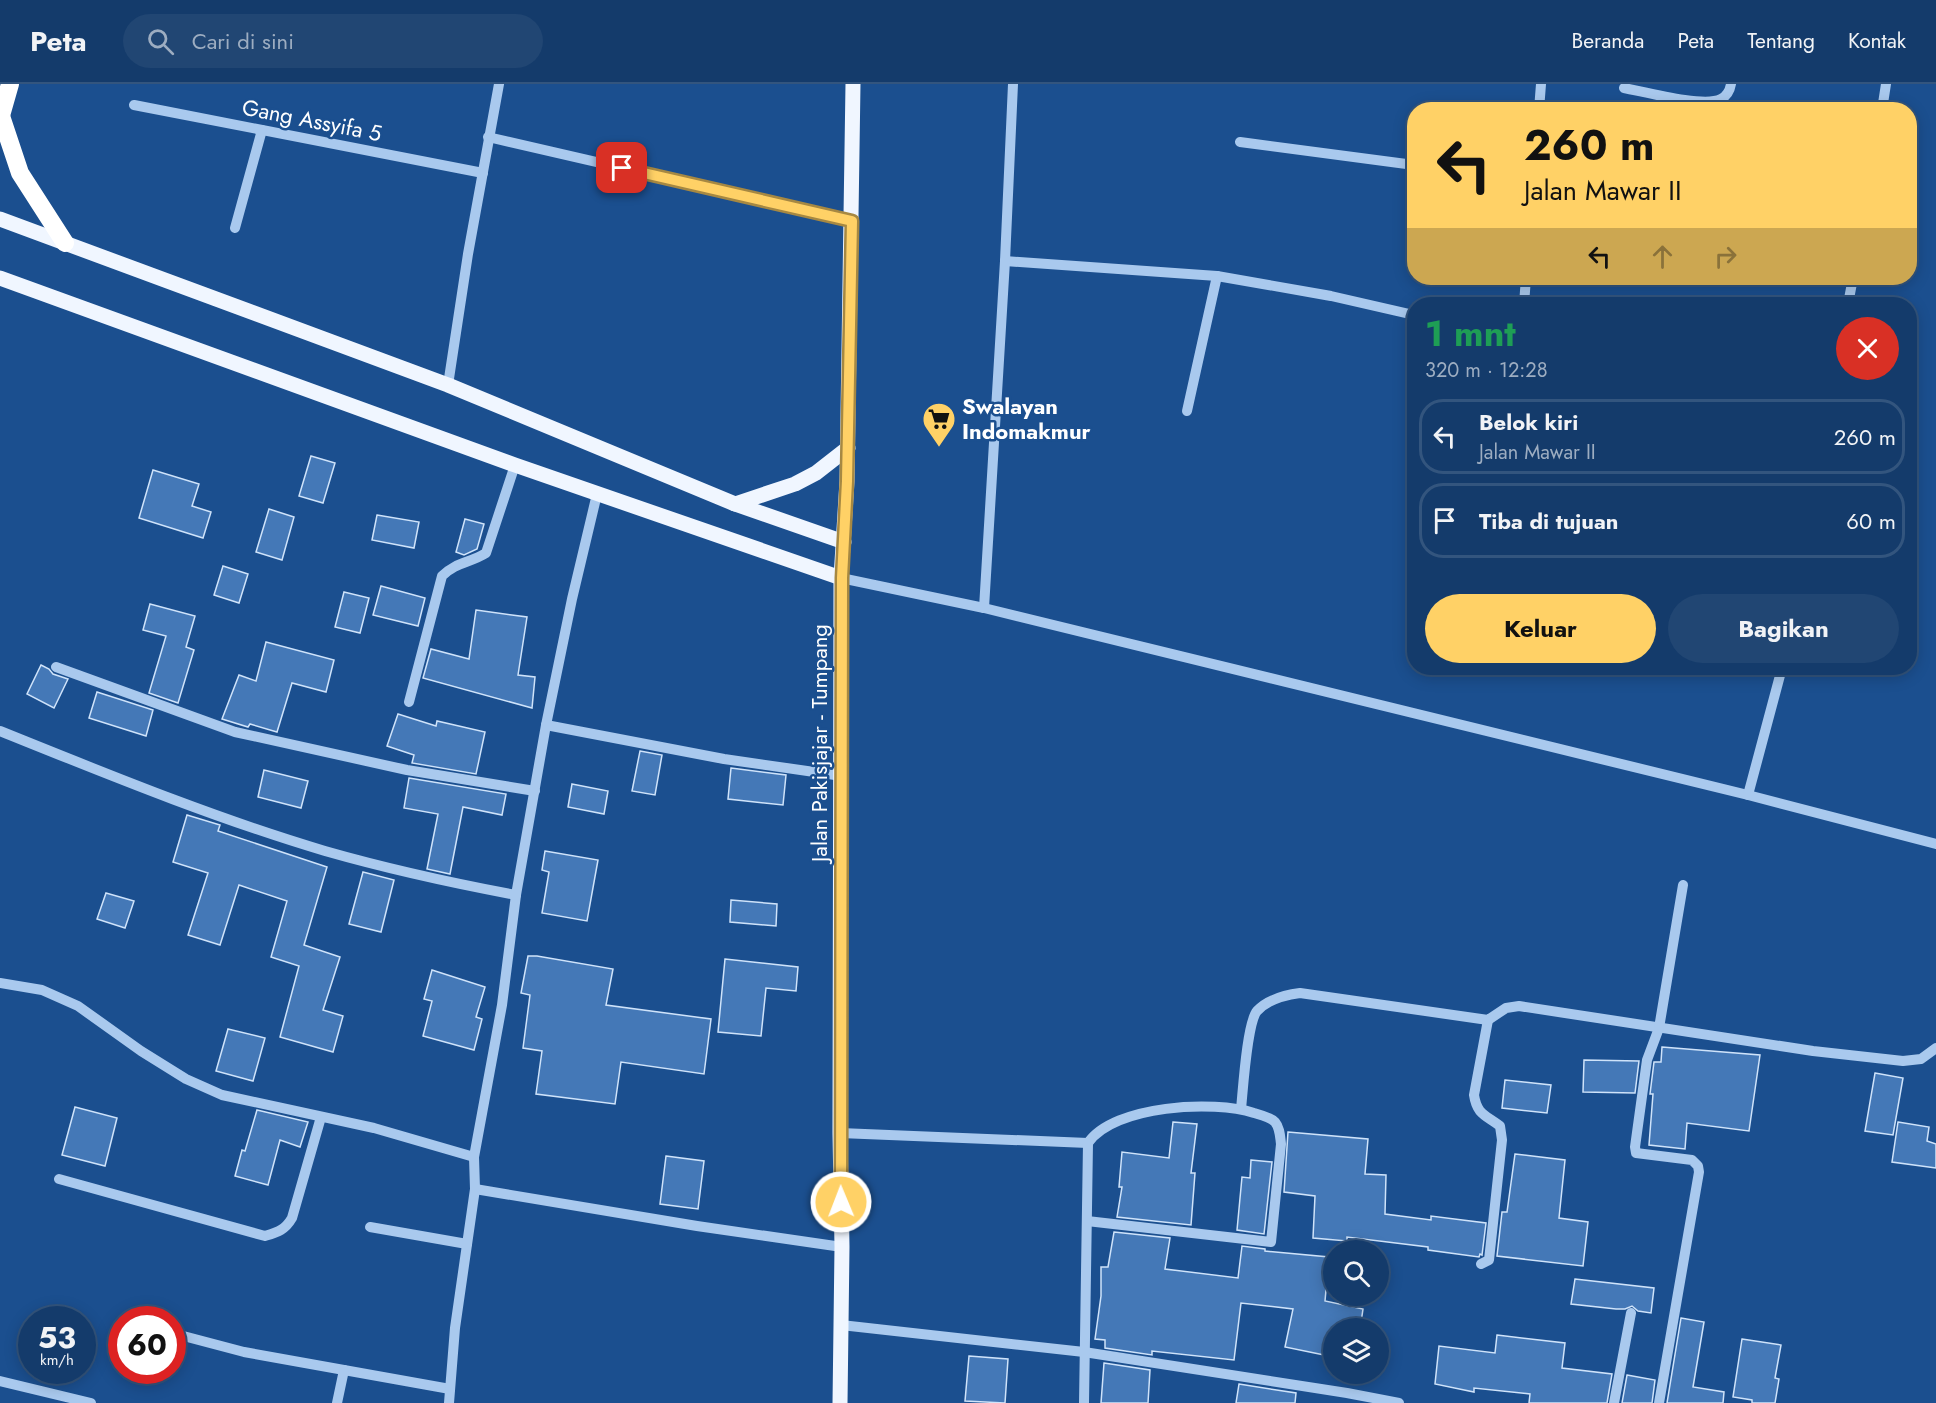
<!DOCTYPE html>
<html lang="id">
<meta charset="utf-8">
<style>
:root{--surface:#143b6b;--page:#214673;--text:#f1f3f6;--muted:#9dadc1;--line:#33557e;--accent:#ffd166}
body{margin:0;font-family:Jost,sans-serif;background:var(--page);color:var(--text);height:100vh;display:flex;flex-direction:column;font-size:22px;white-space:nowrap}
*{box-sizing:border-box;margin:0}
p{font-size:20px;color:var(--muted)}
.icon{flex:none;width:33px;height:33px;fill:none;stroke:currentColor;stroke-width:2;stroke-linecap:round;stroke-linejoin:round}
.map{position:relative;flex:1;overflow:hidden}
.side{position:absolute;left:1407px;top:213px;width:510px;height:378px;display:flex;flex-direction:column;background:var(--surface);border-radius:24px;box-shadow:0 3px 15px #0003,0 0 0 2px var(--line)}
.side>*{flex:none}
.banner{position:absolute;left:1407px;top:18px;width:510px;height:183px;border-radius:24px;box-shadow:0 3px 15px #0003,0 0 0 2px var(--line);background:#ffd166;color:#111;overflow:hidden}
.controls{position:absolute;left:1323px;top:1156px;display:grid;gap:12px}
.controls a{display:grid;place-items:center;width:66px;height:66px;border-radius:50%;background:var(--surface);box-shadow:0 3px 15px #0003,0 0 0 2px var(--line);font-size:30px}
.speed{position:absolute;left:18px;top:1222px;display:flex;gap:12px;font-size:30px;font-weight:700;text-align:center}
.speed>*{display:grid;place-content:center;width:78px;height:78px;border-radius:50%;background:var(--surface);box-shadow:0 3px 15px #0003,0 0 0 2px var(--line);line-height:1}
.speed small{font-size:15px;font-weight:400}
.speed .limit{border:9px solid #d22;background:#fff;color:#111}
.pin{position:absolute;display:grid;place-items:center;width:51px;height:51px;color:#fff;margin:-26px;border-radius:12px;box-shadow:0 3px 9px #0006}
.me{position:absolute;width:66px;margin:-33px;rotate:359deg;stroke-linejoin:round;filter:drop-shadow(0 0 4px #0008)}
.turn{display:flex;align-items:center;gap:21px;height:126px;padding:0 18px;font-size:27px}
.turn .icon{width:78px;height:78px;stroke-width:2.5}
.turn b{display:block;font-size:42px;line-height:51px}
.lanes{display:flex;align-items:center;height:57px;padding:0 18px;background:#0003;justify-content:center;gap:30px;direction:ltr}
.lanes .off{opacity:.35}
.round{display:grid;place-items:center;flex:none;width:63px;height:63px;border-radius:32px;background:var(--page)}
.head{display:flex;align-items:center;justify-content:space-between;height:102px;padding:0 18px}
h1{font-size:36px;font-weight:700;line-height:45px;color:#1e9e55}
.cta{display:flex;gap:12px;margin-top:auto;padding:12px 18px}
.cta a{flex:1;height:69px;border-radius:36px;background:var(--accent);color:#111;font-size:24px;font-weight:700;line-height:69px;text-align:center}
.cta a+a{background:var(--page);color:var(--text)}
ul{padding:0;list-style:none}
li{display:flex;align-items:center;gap:18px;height:75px;margin:0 12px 9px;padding:0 6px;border:3px solid var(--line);border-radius:24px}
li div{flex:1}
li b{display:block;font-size:22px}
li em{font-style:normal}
header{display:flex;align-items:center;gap:36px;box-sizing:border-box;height:84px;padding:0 30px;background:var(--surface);border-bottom:2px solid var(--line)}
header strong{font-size:28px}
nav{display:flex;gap:33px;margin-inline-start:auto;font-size:21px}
.search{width:420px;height:54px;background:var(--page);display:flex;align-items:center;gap:15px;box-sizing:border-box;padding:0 21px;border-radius:33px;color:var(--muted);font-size:22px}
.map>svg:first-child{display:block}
</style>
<header>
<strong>Peta</strong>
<div class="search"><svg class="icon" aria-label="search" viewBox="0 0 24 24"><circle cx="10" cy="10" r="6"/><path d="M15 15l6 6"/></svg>Cari di sini</div>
<nav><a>Beranda</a><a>Peta</a><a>Tentang</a><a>Kontak</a></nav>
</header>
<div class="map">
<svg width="1936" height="1319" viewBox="0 0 1936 1319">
<rect width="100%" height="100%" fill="#1b4f8f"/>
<g fill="#4478b7" stroke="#cfe3fa" stroke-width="1.5">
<path d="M 311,372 L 335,379 L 323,419 L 299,412 Z"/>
<path d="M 153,386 L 199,400 L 192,422 L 211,428 L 203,454 L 139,434 Z"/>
<path d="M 269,425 L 294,433 L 282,476 L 256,468 Z"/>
<path d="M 377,431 L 419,438 L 414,464 L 372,456 Z"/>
<path d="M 465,435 L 484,440 L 477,465 L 464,471 L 456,468 Z"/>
<path d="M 223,482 L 248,490 L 239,519 L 214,511 Z"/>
<path d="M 381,502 L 425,514 L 418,542 L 373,531 Z"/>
<path d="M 344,508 L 369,514 L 360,549 L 335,543 Z"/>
<path d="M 150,520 L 195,532 L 186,563 L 194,566 L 178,619 L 149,609 L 166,552 L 143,546 Z"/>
<path d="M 476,526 L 527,533 L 518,591 L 535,593 L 532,624 L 423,594 L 431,565 L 469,575 Z"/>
<path d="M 266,558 L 334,576 L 326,608 L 292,599 L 277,648 L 250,640 L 248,643 L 222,635 L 239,591 L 256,597 Z"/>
<path d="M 41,581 L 49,585 L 53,590 L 68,595 L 54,624 L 27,610 Z"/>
<path d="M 97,608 L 153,626 L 146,652 L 89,634 Z"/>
<path d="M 398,630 L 436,642 L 437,637 L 485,648 L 476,690 L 412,679 L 414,671 L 387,662 Z"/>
<path d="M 640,667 L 662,671 L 655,711 L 632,707 Z"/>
<path d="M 731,684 L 786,691 L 783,721 L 728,715 Z"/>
<path d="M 264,686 L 308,697 L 301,724 L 258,713 Z"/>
<path d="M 409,694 L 506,710 L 502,731 L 463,723 L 450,790 L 427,785 L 438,730 L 404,724 Z"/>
<path d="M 572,700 L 608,707 L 604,730 L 568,723 Z"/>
<path d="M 187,731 L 220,741 L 218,747 L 327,783 L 304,861 L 340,873 L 323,926 L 343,932 L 333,968 L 280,953 L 299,882 L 271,873 L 287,817 L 239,801 L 220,861 L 188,851 L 208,789 L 173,778 Z"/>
<path d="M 545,767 L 598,776 L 587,837 L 542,829 L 549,788 L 542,786 Z"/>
<path d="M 363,788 L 394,796 L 381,848 L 349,840 Z"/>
<path d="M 106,809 L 134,817 L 125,844 L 97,835 Z"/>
<path d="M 731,816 L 777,820 L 776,842 L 730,838 Z"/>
<path d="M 528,872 L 537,872 L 613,885 L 606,921 L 711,935 L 704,990 L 621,978 L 615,1020 L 536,1010 L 542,967 L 523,964 L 530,911 L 521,909 Z"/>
<path d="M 725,875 L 798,883 L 796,907 L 766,904 L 761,952 L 718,948 Z"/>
<path d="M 432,886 L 485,903 L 476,933 L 482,935 L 474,966 L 423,952 L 432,917 L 424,915 Z"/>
<path d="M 228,945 L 265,954 L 253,997 L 216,987 Z"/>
<path d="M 1662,963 L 1760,971 L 1749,1047 L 1687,1039 L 1685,1065 L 1649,1061 L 1653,1010 L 1650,1010 L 1654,978 L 1661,978 Z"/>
<path d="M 1584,976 L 1639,977 L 1635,1009 L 1583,1008 Z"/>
<path d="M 1875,989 L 1903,994 L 1893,1051 L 1865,1047 Z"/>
<path d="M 1505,996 L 1551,1001 L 1547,1029 L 1502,1024 Z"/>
<path d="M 75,1023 L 117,1034 L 105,1082 L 62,1071 Z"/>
<path d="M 257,1026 L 308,1038 L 300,1063 L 280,1056 L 268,1101 L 235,1092 L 242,1066 L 245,1067 Z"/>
<path d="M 1173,1038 L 1197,1040 L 1191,1089 L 1195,1089 L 1191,1141 L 1117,1133 L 1122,1103 L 1119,1103 L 1122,1068 L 1169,1074 Z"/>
<path d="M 1898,1038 L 1929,1043 L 1927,1057 L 1936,1060 L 1936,1084 L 1892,1078 Z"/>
<path d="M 1288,1048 L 1368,1055 L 1365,1090 L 1386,1091 L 1385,1130 L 1431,1136 L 1431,1132 L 1486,1139 L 1482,1171 L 1480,1170 L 1479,1173 L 1428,1166 L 1428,1163 L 1347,1153 L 1347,1157 L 1313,1154 L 1315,1112 L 1284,1108 Z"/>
<path d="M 1515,1070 L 1565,1076 L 1559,1134 L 1588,1138 L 1583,1182 L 1497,1172 L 1502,1128 L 1507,1128 Z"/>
<path d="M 666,1072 L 704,1077 L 698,1125 L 660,1120 Z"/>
<path d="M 1251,1076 L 1272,1078 L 1264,1150 L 1237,1146 L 1242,1093 L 1250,1094 Z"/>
<path d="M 1114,1148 L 1170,1154 L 1165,1185 L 1238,1194 L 1242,1162 L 1265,1165 L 1265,1167 L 1329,1173 L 1325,1217 L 1363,1225 L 1360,1245 L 1334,1245 L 1334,1273 L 1285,1263 L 1293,1225 L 1241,1219 L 1234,1276 L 1152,1267 L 1152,1271 L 1105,1264 L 1105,1256 L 1095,1255 L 1101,1212 L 1101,1183 L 1108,1183 Z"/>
<path d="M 1575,1195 L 1654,1204 L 1651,1229 L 1638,1227 L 1632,1222 L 1625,1225 L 1616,1225 L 1571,1220 Z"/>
<path d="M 1681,1234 L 1704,1238 L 1693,1303 L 1724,1308 L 1723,1319 L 1667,1319 Z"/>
<path d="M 1497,1251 L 1565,1259 L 1562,1284 L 1612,1290 L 1607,1319 L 1529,1319 L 1530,1310 L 1474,1304 L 1474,1308 L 1435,1300 L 1439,1262 L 1495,1269 Z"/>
<path d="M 1742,1255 L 1781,1261 L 1775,1294 L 1779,1295 L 1775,1319 L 1752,1319 L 1752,1316 L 1733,1313 Z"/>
<path d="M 969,1272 L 1008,1275 L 1005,1319 L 965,1317 Z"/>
<path d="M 1104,1279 L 1150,1286 L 1148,1319 L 1101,1319 Z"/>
<path d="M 1627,1291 L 1655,1296 L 1652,1319 L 1622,1319 Z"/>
<path d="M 1239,1300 L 1296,1309 L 1295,1319 L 1236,1319 Z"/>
</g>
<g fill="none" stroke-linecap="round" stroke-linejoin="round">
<g stroke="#a9c9ee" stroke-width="10">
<path d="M 1624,4 C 1645,8 1704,24 1721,15 C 1727,12 1730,6 1731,0"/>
<path d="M 134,21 L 483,89"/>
<path d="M 1539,26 L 1541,0"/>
<path d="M 1882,26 L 1886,0"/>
<path d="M 488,53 L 852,137"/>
<path d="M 1240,58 L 1414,81"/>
<path d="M 235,144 L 262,46"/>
<path d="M 1005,177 L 1217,192 L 1331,212 L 1414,231"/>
<path d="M 1524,220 L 1526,194"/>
<path d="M 1848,220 L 1853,194"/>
<path d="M 448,301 L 468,170 L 499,0"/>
<path d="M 1187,327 L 1217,192"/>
<path d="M 841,494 L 984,524 L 1748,711 L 1936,760"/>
<path d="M 984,524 L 1005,177 L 1013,0"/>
<path d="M 56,583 L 235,648 L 407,686 L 535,707"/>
<path d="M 409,618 L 442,492 C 456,478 470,479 486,469 L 515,381"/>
<path d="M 546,641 L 724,675 L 842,692"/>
<path d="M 0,647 C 107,690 214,734 325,767 C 388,785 452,799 516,811"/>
<path d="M 1748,711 L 1782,584"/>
<path d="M 0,899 L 42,906 L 78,922 L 141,967 L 186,995 L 222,1011 L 374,1044 L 474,1073"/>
<path d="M 1241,1025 C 1243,1006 1247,939 1257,927 C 1268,915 1285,911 1300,909 L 1488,936 L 1506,924 L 1519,922 L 1813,967 L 1903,977 L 1921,975 L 1936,964"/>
<path d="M 840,1049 L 1088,1059 C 1114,1021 1214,1016 1254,1029 C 1261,1031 1270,1033 1275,1038 C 1280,1044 1280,1052 1281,1060 L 1271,1158 L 1087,1137"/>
<path d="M 59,1095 L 265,1152 C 278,1148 285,1146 292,1134 L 321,1033"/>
<path d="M 475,1105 L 697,1142 L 842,1163"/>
<path d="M 370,1143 L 467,1160"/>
<path d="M 1481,1180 L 1489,1176 L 1502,1056 L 1500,1042 C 1486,1031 1477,1031 1474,1011 L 1488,936"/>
<path d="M 841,1241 L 1084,1268 L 1347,1309 L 1399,1319"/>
<path d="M 172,1249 L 244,1268 L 450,1305"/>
<path d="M 0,1297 L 91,1319"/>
<path d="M 337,1319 L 344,1286"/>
<path d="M 449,1319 L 455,1244 L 475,1105 L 474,1073 L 502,921 L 516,811 L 546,641 L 572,515 L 597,410"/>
<path d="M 1084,1319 L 1088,1059"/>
<path d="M 1614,1319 L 1631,1229"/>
<path d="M 1659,1319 L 1699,1088 L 1698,1082 L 1692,1076 L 1636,1069 L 1635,1063 L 1647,976 L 1659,944 L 1683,801"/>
</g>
<g stroke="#f0f6ff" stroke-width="15">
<path d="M 0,135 L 448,301 L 735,420 L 844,458"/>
<path d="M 0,194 L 515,381 L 841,494"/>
<path d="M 735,420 L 795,400 L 816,389 L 848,364"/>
<path d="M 840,1319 L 842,1163 L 840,1049 L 841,494 L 847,397 L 853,0"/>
</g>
<g stroke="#fff" stroke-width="18">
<path d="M 1,32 L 20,89 L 65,159"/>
<path d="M 0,35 L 10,0"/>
</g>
</g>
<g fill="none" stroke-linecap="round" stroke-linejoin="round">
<g stroke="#a68842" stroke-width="15">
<path id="route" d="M 622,84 L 852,137 L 847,397 L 842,494 L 841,1118"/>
</g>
<use href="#route" stroke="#ffd166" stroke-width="10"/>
</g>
<defs>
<g id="supermarket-pin" transform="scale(1.725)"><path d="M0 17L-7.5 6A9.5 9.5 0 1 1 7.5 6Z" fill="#ffd166" stroke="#1b4f8f"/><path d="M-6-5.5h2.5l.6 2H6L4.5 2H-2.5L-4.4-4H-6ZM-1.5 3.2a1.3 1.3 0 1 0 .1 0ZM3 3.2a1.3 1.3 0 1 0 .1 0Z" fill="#111"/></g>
</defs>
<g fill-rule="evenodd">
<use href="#supermarket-pin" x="939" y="335"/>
</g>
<g text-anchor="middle" stroke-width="5" stroke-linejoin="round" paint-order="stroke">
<g font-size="22" fill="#fff" stroke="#1b4f8f">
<text transform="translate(312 36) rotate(11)" y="8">Gang Assyifa 5</text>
<text transform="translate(819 659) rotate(-90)" y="8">Jalan Pakisjajar - Tumpang</text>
</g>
<g font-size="22" font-weight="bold" fill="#fff" stroke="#1b4f8f" text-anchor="start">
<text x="962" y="330">Swalayan<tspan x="962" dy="25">Indomakmur</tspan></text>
</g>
</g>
</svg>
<div class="controls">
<a><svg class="icon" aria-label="search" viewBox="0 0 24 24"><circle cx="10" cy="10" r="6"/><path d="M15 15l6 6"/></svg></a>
<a><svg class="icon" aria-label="layers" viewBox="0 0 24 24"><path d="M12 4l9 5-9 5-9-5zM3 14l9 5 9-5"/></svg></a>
</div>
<div class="speed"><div>53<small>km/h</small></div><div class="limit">60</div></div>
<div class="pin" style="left:622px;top:84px;background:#d93025"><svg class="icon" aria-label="arrive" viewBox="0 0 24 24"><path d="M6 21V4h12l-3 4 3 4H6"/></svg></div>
<svg class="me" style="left:841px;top:1118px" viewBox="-20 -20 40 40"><circle r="17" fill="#ffd166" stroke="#fff" stroke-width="3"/><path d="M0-11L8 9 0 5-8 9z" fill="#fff"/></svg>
<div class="banner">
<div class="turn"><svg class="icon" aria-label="left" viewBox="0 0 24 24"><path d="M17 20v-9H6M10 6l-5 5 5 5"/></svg><div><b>260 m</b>Jalan Mawar II</div></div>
<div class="lanes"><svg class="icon" aria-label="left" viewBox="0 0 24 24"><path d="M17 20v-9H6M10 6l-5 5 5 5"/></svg><svg class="icon off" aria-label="ahead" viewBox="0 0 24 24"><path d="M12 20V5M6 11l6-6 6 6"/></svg><svg class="icon off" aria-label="right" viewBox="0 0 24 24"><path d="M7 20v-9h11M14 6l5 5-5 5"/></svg></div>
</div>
<section class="side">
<div class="head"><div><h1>1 mnt</h1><p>320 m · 12:28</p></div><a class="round" style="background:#d93025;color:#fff"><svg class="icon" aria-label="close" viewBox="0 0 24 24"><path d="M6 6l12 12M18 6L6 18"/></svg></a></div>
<ul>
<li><svg class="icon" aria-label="left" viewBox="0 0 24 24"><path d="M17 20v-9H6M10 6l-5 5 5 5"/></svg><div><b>Belok kiri</b><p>Jalan Mawar II</p></div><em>260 m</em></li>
<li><svg class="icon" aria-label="arrive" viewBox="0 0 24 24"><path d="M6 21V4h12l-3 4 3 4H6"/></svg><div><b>Tiba di tujuan</b></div><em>60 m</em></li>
</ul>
<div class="cta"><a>Keluar</a><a>Bagikan</a></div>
</section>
</div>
